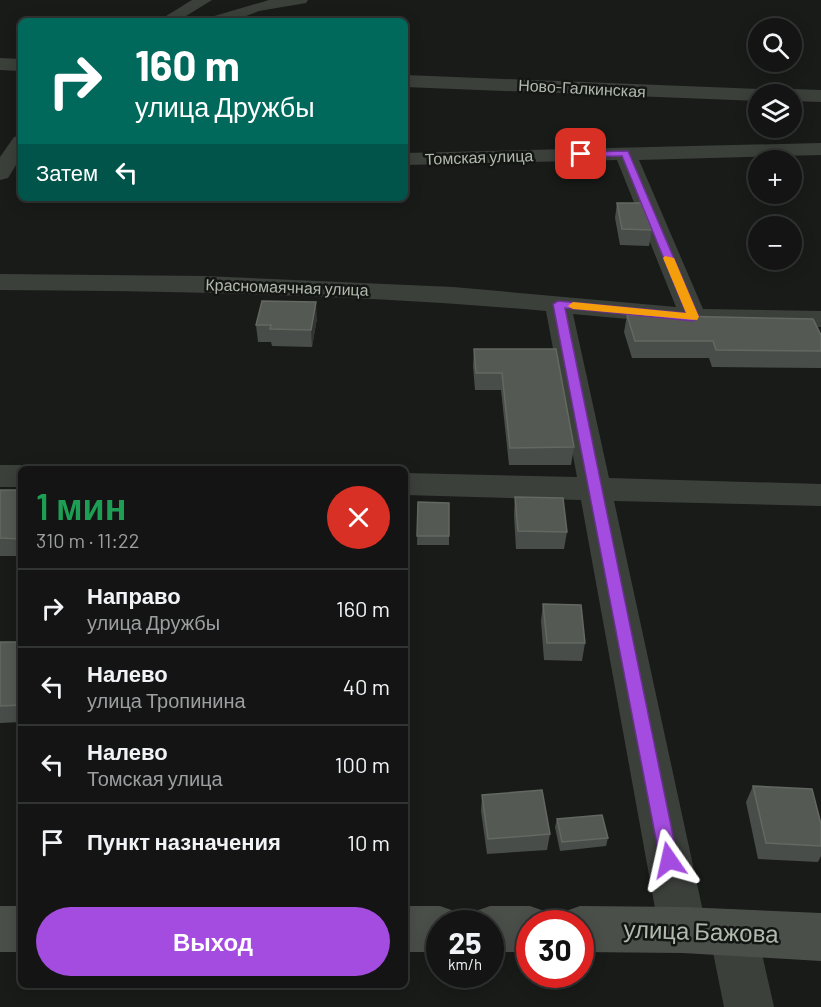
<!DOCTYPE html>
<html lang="ru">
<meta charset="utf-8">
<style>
:root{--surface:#131413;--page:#1c1d1c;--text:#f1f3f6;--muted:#9d9ea0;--line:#323333;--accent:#a54ce0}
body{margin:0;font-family:Barlow,sans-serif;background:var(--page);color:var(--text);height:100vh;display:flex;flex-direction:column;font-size:22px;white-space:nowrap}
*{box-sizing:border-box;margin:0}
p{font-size:20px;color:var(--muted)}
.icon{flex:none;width:33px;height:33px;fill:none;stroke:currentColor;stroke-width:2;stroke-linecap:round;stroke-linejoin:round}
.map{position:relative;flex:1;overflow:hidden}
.details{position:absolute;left:18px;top:466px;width:390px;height:522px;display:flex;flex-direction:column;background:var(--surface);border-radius:9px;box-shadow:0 3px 15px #0003,0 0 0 2px var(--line)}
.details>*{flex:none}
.guide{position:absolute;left:18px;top:18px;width:390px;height:183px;border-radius:9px;box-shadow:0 3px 15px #0003,0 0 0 2px var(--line);background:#00695c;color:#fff;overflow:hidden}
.buttons{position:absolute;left:748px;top:18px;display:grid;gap:12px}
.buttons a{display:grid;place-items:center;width:54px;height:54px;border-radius:50%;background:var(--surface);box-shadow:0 3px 15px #0003,0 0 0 2px var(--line);font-size:30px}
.speed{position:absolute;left:426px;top:910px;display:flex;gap:12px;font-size:30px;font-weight:700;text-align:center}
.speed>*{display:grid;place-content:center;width:78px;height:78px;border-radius:50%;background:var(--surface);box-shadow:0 3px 15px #0003,0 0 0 2px var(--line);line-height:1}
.speed small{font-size:15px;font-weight:400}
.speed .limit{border:9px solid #d22;background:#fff;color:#111}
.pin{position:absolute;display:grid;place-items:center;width:51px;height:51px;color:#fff;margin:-26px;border-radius:12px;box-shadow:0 3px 9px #0006}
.me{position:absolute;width:66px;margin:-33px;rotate:349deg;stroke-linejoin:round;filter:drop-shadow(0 0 4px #0008)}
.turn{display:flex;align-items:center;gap:21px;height:126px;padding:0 18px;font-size:27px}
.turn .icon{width:78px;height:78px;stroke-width:2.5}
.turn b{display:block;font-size:42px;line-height:51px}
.then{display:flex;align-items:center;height:57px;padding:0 18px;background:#0003;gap:12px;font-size:22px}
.round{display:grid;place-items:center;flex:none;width:63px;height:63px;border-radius:32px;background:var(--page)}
.head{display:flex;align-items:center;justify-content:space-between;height:102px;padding:0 18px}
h1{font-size:36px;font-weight:600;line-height:45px;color:#1e9e55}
.button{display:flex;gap:12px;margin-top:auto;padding:12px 18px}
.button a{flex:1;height:69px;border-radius:36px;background:var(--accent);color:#fff;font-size:24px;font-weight:600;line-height:69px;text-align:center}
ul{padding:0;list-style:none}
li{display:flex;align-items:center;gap:18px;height:78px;padding:0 18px;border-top:2px solid var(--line)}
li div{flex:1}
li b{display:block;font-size:22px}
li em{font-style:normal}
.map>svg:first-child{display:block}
</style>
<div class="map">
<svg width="821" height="1007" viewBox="0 0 821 1007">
<rect width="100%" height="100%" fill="#191b19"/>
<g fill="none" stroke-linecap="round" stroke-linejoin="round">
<g fill="#3c403b" fill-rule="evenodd">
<path d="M 192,0 L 212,0 L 178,21 L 158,21 Z"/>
<path d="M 269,0 L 308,0 L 306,3 L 259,11 L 233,21 L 209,21 L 211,17 Z"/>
<path d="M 0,58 L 21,59 L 21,71 L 0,70 Z"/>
<path d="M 405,75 L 759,89 L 768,94 L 759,94 L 759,101 L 405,87 Z"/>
<path d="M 792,89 L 821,90 L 821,102 L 792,101 L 792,94 L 783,94 Z"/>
<path d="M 21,135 L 21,157 L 8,178 L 0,180 L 0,157 L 14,137 Z"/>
<path d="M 821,143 L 821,155 L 639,160 L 703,309 L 821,311 L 821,327 L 693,325 L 573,314 L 609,478 L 821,484 L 821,506 L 614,501 L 707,930 L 700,947 L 683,953 L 666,947 L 659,930 L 581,500 L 405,495 L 405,473 L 577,477 L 546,311 C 365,295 182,291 0,290 L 0,274 L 204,276 L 453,287 L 676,307 L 617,160 L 405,165 L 405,153 Z"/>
<path d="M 0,465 L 21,465 L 33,470 L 21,470 L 21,487 L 0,487 Z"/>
<path d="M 733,909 L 750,915 L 757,932 L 774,1007 L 724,1007 L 709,932 L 716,915 Z"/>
</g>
<g fill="#4b4f49" fill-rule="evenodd">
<rect x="0" y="906" width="21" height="46"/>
<path d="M 405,906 L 440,906 L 457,912 L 461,924 L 440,924 L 440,952 L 405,952 Z"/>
<path d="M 490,906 L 530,906 L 547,912 L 551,924 L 530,924 L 530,952 L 490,952 L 490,924 L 469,924 L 473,912 Z"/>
<path d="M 580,906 L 683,907 L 821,913 L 821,961 L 683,953 L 580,952 L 580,924 L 559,924 L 563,912 Z"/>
</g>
</g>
<g fill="#494d49">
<path d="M 617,203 L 652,230 L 649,246 L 620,245 L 615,218 Z"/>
<path d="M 627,315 L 821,335 L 821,368 L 712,367 L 709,358 L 632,358 L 624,332 Z"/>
<path d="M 317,318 L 312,347 L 272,346 L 271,342 L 258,342 L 256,325 Z"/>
<path d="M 474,349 L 556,349 L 574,447 L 571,465 L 509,465 L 501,390 L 475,390 L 473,366 Z"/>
<rect x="0" y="490" width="21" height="66"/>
<path d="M 515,497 L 567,532 L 564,549 L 516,549 L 514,515 Z"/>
<path d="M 418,502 L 449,536 L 449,545 L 417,545 Z"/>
<path d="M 543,604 L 585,643 L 582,661 L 544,660 L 541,621 Z"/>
<path d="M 0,642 L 21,642 L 21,722 L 0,723 Z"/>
<path d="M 753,786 L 821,824 L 821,856 L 818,862 L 758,859 L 746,802 Z"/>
<path d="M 482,795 L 550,834 L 547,850 L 487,854 L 481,811 Z"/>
<path d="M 557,819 L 608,838 L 606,846 L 560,851 L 555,827 Z"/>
</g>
<path fill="#313431" d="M 316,302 L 317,318 L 312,347 L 311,330 Z"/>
<g fill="#545953" stroke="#636861" stroke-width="1.5">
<path d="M 617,203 L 641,203 L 652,230 L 622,229 Z"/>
<path d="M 262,301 L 316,302 L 311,330 L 270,329 L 271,325 L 256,325 Z"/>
<path d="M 627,315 L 813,319 L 821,335 L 821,351 L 716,350 L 713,341 L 635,341 Z"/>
<path d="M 474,349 L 556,349 L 574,447 L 510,448 L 502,373 L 476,373 Z"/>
<path d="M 0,490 L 21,490 L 21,539 L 0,538 Z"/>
<path d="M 515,497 L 563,498 L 567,532 L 518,531 Z"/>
<path d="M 418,502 L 449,503 L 449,536 L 417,536 Z"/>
<path d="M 543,604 L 581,605 L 585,643 L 547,643 Z"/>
<path d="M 0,642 L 21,642 L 21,705 L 0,706 Z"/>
<path d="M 753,786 L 812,789 L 821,824 L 821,846 L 766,843 Z"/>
<path d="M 542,790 L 550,834 L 488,839 L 482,795 Z"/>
<path d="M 602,815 L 608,838 L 562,842 L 557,819 Z"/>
</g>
<path fill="#a54ce0" stroke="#6b3192" stroke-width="1.5" d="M 628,151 L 699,317 L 693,321 L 565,308 L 678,860 L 675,866 L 669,869 L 662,866 L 660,860 L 553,304 L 558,301 L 686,313 L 622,156 L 581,157 L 577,154 L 581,152 Z"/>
<path fill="#f59e0b" d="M 665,256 L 674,258 L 699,317 L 697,320 L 573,309 L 568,306 L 573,302 L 686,313 L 663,258 Z"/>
<g text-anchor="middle" stroke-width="5" stroke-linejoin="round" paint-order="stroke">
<g font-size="16" fill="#b1b9ad" stroke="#141614">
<text transform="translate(582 88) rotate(3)" y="6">Ново-Галкинская</text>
<text transform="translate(479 157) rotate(-2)" y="6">Томская улица</text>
<text transform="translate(287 287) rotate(2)" y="6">Красномаячная улица</text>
</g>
<g font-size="24" fill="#b1b9ad" stroke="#141614">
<text transform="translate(701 932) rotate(2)" y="8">улица Бажова</text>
</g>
</g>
</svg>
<div class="buttons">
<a><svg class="icon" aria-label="search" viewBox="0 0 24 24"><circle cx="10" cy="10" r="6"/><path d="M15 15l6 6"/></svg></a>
<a><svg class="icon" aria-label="layers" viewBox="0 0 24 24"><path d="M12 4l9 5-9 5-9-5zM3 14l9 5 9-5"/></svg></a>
<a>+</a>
<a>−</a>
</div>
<div class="speed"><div>25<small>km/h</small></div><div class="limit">30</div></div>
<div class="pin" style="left:581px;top:154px;background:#d93025"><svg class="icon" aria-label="arrive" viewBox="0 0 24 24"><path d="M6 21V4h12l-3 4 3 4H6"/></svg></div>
<svg class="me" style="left:669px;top:860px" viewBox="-20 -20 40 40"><path d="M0-17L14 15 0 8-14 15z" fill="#a54ce0" stroke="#fff" stroke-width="4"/></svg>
<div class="guide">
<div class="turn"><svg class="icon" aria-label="right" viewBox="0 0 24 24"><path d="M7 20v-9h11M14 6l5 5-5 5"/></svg><div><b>160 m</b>улица Дружбы</div></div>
<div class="then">Затем<svg class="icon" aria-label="left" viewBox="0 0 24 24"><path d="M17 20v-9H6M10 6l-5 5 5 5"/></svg></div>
</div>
<section class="details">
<div class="head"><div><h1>1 мин</h1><p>310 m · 11:22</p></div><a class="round" style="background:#d93025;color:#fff"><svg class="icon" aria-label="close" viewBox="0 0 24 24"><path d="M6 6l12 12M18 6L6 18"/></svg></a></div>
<ul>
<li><svg class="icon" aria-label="right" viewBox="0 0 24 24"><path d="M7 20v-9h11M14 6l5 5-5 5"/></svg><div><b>Направо</b><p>улица Дружбы</p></div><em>160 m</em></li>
<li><svg class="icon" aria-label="left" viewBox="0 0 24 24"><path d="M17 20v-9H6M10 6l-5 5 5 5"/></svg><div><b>Налево</b><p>улица Тропинина</p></div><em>40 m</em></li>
<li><svg class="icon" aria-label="left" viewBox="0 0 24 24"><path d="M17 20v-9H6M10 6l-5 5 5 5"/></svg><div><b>Налево</b><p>Томская улица</p></div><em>100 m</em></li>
<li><svg class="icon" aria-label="arrive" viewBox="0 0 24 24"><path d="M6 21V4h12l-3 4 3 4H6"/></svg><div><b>Пункт назначения</b></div><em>10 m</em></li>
</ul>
<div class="button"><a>Выход</a></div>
</section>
</div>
